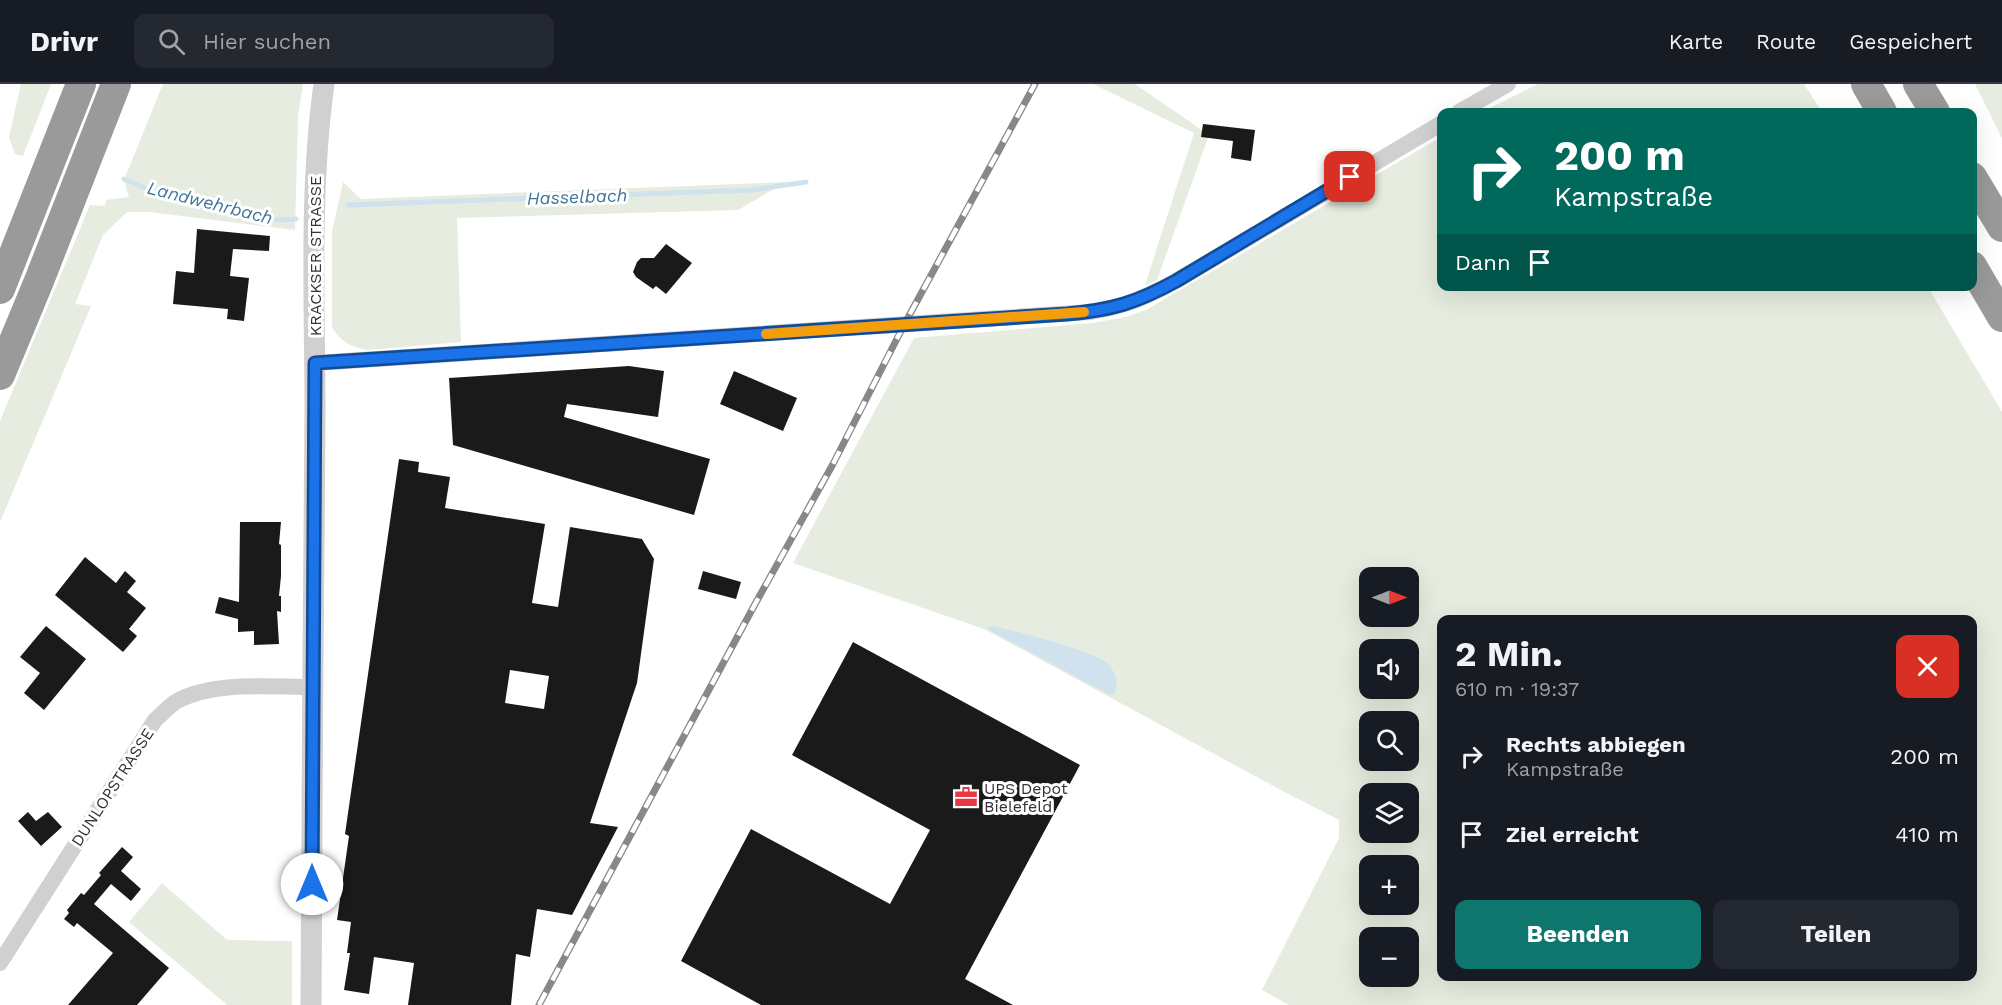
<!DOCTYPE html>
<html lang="de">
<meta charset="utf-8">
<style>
:root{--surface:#171b24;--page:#242831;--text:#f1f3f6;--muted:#9ea1a6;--line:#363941;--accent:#0f766e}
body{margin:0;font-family:"Work Sans",sans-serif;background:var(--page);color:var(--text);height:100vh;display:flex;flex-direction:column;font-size:22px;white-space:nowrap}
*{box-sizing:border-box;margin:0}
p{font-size:20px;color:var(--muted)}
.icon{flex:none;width:33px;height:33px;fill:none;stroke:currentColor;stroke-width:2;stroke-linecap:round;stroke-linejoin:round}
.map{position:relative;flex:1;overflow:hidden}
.drawer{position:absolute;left:1437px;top:531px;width:540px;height:366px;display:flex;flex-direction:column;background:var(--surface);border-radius:12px;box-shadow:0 6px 24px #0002}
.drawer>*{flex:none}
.banner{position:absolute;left:1437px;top:24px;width:540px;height:183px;border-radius:12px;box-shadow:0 6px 24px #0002;background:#00695c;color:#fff;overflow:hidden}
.needle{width:39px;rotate:90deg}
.tools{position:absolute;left:1359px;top:483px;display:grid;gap:12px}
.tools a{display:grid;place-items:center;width:60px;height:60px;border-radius:12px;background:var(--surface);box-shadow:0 6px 24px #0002;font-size:30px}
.pin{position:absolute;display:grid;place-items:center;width:51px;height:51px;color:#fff;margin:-26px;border-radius:12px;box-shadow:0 3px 9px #0006}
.me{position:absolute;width:66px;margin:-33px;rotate:0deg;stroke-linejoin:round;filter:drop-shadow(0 0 4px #0008)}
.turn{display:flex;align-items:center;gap:21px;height:126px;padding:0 18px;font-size:27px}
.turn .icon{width:78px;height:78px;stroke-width:2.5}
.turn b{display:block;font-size:42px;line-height:51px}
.then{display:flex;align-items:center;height:57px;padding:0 18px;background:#0003;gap:12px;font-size:22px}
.round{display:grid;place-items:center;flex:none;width:63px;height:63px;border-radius:12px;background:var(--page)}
.summary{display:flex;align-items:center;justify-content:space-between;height:102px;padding:0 18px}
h1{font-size:36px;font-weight:700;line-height:45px}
.primary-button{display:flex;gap:12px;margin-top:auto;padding:12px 18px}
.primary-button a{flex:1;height:69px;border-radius:12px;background:var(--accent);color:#fff;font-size:24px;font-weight:700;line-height:69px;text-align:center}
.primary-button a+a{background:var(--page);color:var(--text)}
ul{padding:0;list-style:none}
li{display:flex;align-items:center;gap:18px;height:78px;padding:0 18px}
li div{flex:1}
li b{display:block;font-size:22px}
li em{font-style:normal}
header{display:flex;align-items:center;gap:36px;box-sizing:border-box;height:84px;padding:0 30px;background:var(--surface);border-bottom:2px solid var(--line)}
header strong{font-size:28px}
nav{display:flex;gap:33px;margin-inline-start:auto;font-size:21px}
.search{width:420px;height:54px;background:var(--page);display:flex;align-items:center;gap:15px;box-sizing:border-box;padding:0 21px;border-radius:12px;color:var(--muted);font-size:22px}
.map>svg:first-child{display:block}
</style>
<header>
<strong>Drivr</strong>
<div class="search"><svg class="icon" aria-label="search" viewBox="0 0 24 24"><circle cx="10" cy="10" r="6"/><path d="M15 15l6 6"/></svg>Hier suchen</div>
<nav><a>Karte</a><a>Route</a><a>Gespeichert</a></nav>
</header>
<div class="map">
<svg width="2002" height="921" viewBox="0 0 2002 921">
<rect width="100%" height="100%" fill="#fff"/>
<g fill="#e6ecdf" fill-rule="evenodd">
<path d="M 21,0 L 51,0 L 23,72 L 15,70 L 9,53 Z"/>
<path d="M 163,0 L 303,0 L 298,32 L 295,146 L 150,128 L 127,128 L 103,151 L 75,220 L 91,222 L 0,438 L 0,337 L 90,121 L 105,122 L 106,116 L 129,113 L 124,96 Z"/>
<path d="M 1093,0 L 1135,0 L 1209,51 L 1157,196 L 1145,201 L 1194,49 Z"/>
<path d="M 1538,0 L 1804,0 L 1822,28 L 1482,28 Z"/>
<path d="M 1975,0 L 2002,0 L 2002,54 Z"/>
<path d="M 1441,53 L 1442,202 L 1928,203 L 2002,328 L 2002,921 L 1289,921 L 1262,906 L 1339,754 L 1339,736 L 1277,704 L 984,545 L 793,479 L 914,254 L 1093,239 L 1125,233 L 1146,226 ZM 1370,494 L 1408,494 L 1408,532 L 1370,532 ZM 1442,536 L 1972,536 L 1972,892 L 1442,892 ZM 1370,566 L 1408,566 L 1408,604 L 1370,604 ZM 1370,638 L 1408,638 L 1408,676 L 1370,676 ZM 1370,710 L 1408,710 L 1408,748 L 1370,748 ZM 1370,782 L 1408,782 L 1408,820 L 1370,820 ZM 1370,854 L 1408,854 L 1408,892 L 1370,892 Z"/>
<path d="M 343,98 L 361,115 L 786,98 L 738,126 L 457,134 L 461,258 L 368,266 C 351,263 341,258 332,243 L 332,148 Z"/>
<path d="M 162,799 L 227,856 L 292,857 L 292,921 L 227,921 L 129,838 Z"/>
</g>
<path fill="#cfe2ee" d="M 991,542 C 1011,545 1094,567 1107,579 C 1115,586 1119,599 1115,609 L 1113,611 L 1108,610 L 989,546 L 987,543 Z"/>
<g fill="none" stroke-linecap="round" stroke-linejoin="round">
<g stroke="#cfe2ee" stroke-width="5">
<path d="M 124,95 L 150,106 L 278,136 L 296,135"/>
<path d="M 348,121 L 752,106 L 806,98"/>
</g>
</g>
<g fill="#1a1a1a" fill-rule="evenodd">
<path d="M 1203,40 L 1255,46 L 1251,77 L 1231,74 L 1233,57 L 1201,53 Z"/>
<path d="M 197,145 L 270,152 L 269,167 L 233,165 L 230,192 L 249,194 L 244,237 L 227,235 L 228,225 L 173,220 L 176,187 L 194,189 Z"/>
<path d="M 666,160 L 692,179 L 666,210 L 656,202 L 653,205 L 636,193 L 633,188 L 637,178 L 641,174 L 654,174 Z"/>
<path d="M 629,282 L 664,287 L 658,333 L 567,320 L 564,333 L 710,375 L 694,431 L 453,361 L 449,294 Z"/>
<path d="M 734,287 L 797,314 L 783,347 L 720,320 Z"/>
<path d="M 399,375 L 419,378 L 418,388 L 450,393 L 445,424 L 545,440 L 532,519 L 558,523 L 570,443 L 642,455 L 654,475 L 637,599 L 590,739 L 618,743 L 572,831 L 537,825 L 530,873 L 516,870 L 511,921 L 408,921 L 414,879 L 374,873 L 369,910 L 344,906 L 350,869 L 347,869 L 351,838 L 337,836 L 349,752 L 345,750 ZM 510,586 L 549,592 L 544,625 L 505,619 Z"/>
<path d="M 240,438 L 281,438 L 279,460 L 281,461 L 281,492 L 279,512 L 281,512 L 281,528 L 277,527 L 279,560 L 254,561 L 254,547 L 238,548 L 238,535 L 215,529 L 219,513 L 239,518 Z"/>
<path d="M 85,473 L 116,499 L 125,487 L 136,497 L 127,508 L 146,524 L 129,545 L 137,552 L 123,568 L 55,511 Z"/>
<path d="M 703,487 L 741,498 L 736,515 L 698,505 Z"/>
<path d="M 46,542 L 86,575 L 44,626 L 24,609 L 40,589 L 20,573 Z"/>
<path d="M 853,558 L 1080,681 L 965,895 L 1013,921 L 761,921 L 681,877 L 751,745 L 890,820 L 930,746 L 792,671 Z"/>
<path d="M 28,728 L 36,737 L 48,728 L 62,743 L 41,762 L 18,737 Z"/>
<path d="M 122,763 L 133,773 L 121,787 L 141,805 L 131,817 L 111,800 L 94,820 L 169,884 L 137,921 L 68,921 L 113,869 L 77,839 L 74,843 L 64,835 L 69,829 L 67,826 L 81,809 L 84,811 L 101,791 L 99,789 Z"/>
</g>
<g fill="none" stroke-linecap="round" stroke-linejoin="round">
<g stroke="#d0d0d0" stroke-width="16">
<path d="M 1459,28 L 1508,0"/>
<path d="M 315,279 L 1090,228 C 1126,222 1144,214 1176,197 L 1442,39"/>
<path d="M 0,879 L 155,636 C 162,630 169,622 177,617 C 215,597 270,603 312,603"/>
</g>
<path stroke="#d0d0d0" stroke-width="21" d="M 311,921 C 312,723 313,526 315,328 C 315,219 309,109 324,0"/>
<g stroke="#9a9a9a" stroke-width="30">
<path d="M 1866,0 L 1882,28"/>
<path d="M 1918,0 L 1935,28"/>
<path d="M 1972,93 L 2002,143"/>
<path d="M 1972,182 L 2002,233"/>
<path d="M 0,205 L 81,0"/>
<path d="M 0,291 L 39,197 L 116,0"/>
</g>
<g stroke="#888" stroke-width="7">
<path id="rail" d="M 539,921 L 754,522 L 833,380 L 904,241 L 1035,0"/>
</g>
<use href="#rail" stroke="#fff" stroke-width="4.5" stroke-dasharray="14" stroke-linecap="butt"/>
</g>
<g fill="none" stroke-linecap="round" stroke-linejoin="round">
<g stroke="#114b97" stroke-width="15">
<path id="route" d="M 312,800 L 315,279 L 1067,230 C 1112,226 1136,219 1176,197 L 1350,93"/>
</g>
<use href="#route" stroke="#1a73e8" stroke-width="10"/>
<path stroke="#f59e0b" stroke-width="10" d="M 766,250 L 1084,228"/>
</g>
<defs>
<g id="office-bare" transform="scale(1.8)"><path d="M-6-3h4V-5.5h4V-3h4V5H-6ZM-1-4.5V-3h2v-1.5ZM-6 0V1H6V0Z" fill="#e63946" stroke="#fff" stroke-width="2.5" paint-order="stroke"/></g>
</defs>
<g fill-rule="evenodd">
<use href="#office-bare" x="966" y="713"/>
</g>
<g text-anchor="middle" stroke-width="6" stroke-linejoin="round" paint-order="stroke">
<g font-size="16" fill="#333" stroke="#fff">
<text transform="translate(315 172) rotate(-90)" y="6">KRACKSER STRASSE</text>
<text transform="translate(112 703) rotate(-57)" y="6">DUNLOPSTRASSE</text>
</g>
<g font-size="16" fill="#333" stroke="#fff" text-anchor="start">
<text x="984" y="710">UPS Depot<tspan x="984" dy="18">Bielefeld</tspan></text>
</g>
<g font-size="18" font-style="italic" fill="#3f7597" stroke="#fff">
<text transform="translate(577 113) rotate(-2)" y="6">Hasselbach</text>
<text transform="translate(210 119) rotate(14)" y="6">Landwehrbach</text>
</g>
</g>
</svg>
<div class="tools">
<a><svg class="needle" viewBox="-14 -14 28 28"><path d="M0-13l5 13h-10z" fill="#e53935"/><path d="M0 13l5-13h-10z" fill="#9ea1a6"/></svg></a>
<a><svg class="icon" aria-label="sound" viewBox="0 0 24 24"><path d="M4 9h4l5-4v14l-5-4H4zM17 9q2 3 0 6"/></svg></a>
<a><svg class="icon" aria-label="search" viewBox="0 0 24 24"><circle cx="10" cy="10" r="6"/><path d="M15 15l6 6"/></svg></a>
<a><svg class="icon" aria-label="layers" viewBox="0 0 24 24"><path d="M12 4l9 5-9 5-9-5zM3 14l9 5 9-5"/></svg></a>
<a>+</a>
<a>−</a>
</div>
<div class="pin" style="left:1350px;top:93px;background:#d93025"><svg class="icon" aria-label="arrive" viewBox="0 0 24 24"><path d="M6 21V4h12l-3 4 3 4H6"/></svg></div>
<svg class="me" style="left:312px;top:800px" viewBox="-20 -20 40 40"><circle r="19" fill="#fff"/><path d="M0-13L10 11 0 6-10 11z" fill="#1a73e8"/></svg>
<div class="banner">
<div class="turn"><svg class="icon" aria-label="right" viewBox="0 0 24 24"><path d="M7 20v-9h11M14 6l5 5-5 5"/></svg><div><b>200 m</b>Kampstraße</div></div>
<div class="then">Dann<svg class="icon" aria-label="arrive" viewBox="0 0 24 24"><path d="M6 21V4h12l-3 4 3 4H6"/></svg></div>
</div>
<section class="drawer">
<div class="summary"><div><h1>2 Min.</h1><p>610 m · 19:37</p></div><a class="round" style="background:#d93025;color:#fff"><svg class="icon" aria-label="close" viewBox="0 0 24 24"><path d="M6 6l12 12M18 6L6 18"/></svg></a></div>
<ul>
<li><svg class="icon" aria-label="right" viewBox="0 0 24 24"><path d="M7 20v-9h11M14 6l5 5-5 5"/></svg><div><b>Rechts abbiegen</b><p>Kampstraße</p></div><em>200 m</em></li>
<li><svg class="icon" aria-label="arrive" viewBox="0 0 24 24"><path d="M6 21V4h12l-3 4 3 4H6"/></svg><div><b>Ziel erreicht</b></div><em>410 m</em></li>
</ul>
<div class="primary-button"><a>Beenden</a><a>Teilen</a></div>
</section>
</div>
